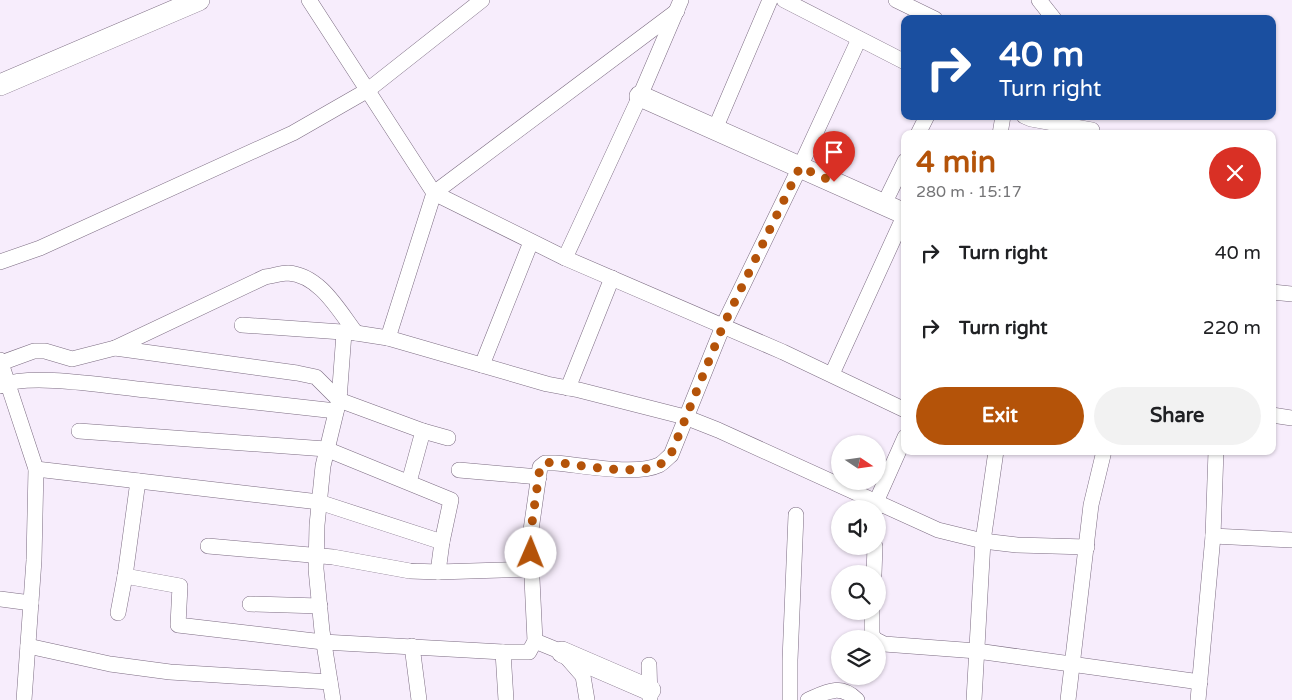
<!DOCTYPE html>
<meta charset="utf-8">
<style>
:root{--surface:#fff;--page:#f2f2f2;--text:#202124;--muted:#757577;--accent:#b45309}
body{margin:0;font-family:"Varela Round",sans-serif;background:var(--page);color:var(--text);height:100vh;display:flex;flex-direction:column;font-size:19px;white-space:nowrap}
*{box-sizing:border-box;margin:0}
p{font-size:16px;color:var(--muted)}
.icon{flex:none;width:28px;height:28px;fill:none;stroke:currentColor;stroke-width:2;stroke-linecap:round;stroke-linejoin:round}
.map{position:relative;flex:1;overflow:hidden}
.drawer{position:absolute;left:901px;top:130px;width:375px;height:325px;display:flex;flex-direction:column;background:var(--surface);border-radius:10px;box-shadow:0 1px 4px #0004}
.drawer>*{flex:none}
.top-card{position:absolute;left:901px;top:15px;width:375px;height:105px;border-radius:10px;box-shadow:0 1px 4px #0004;background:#1a4fa0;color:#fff;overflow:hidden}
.needle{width:32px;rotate:103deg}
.tools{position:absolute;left:831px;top:435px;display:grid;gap:10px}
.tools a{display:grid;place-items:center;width:55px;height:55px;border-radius:50%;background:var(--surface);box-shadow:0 1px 4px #0004;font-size:25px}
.pin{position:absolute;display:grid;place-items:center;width:42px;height:42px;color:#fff;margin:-51px -21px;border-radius:50% 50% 50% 0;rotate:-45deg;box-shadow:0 0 5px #0007}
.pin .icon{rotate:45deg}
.me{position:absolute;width:55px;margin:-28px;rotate:1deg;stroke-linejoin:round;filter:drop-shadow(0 0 4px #0008)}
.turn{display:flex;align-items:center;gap:18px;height:105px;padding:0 15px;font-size:22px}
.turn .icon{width:65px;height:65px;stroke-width:2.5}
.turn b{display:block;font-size:35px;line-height:42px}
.round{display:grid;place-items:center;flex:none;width:52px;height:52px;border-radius:26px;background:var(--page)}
.summary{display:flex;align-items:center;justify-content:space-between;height:85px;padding:0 15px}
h1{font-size:30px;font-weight:700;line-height:38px;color:var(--accent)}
.action{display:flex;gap:10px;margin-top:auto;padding:10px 15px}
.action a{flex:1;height:58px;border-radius:30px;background:var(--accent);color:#fff;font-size:20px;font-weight:700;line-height:58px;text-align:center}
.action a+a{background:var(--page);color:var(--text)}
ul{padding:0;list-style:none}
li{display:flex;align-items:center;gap:15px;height:75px;padding:0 15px}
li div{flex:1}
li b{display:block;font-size:19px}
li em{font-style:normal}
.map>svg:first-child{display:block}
</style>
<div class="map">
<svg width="1292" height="700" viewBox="0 0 1292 700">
<rect width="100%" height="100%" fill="#f7edfc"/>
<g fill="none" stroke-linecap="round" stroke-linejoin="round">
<g stroke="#7c6c82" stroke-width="16">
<g id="minor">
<path d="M 309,0 L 434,193 L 565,258 L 783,352 L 905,410"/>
<path d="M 784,0 L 905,62"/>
<path d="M 896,0 L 935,19"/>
<path d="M 1039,0 L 1054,19"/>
<path d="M 1024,116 L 1031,119 L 1092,130"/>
<path d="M 715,129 L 770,0"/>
<path d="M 918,134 L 927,116"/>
<path d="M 1000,134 L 1003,116"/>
<path d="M 884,204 L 905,161"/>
<path d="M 565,258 L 640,96 L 681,0"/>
<path d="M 0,262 L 40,248 L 293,133 L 368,90 L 482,0"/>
<path d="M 1272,292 L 1292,294"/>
<path d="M 242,325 L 356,333 L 388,338 L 547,384 L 579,390 L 685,417 L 718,430 L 938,530 L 983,541 L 1017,545 L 1087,547"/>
<path d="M 388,338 L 434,193 L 677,11"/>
<path d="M 115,348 L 265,277 C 273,276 281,273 288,273 C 320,275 339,311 356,333"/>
<path d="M 0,360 L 36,469 L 34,560 L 24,700"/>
<path d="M 1,363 L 34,351 L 45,351 L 72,359 L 115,348 L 297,373 L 316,377 L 339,400 L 423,431 L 448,438"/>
<path d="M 482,365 L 531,242"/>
<path d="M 832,374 L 905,214"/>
<path d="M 0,386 C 28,372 113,387 147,390 C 210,397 273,404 336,411"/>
<path d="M 568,388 L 612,278"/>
<path d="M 1272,415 L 1292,418"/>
<path d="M 79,431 L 326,449 L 451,500 L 442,542 L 438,572"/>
<path d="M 1216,451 L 1213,536 L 1292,540"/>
<path d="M 36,469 L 319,502 L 442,542"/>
<path d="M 459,470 L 539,477"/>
<path d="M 409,482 L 423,431"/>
<path d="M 876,509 L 876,502 L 905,437"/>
<path d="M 208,546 L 333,557 L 410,571 L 438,572 L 532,569"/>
<path d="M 874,574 L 875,546"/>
<path d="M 125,576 L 180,586 L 178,625 L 323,642 L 503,652"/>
<path d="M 0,599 L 31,603"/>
<path d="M 250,604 L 320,606"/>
<path d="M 872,611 L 872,635 L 875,639"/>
<path d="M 118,613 L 125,576 L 138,481"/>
<path d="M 535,641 L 562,652 L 583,676 L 587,700"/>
<path d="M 878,641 L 884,644 L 977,651 L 1200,682"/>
<path d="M 28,646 L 110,664 L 170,672 L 330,682"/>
<path d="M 412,646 L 419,700"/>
<path d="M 649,665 L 650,699"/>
<path d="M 333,700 L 322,631 L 316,569 L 317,525 L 323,466 L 339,400 L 344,333"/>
<path d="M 506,700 L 503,652 L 529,652 L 535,641 L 530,537 L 540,467 L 545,463 L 555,463 C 581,465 636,476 659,465 C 663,463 667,458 671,455 L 723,326 L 800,167 L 859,39"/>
<path d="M 790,700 L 790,660 L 796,515"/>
<path d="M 808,700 C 826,692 840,683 857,700"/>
<path d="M 974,700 L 983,541 L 996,451"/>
<path d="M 1068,700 L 1091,505 L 1104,451"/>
<path d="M 1198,700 L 1213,536"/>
</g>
</g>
<g stroke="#7c6c82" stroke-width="22">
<g id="secondary">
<path d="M 0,85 L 199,0"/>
<path d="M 640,96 L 905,214"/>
<path d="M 562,652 L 650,690"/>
</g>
</g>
<use href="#minor" stroke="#fff" stroke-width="15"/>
<use href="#secondary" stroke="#fff" stroke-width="21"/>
</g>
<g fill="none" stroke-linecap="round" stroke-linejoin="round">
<path stroke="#b45309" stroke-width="9" stroke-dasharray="0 16.2" d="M 531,553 L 530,537 L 540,467 L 546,463 L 554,462 C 580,465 636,476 659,465 C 663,463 667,458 671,454 L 723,326 L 800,167 L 834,182"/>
</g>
</svg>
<div class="tools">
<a><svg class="needle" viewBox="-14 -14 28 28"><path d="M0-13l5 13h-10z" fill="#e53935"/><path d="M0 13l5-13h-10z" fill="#757577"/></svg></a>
<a><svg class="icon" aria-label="sound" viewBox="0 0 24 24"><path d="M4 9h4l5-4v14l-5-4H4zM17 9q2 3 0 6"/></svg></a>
<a><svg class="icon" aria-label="search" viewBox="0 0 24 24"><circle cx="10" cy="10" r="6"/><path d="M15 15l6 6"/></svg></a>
<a><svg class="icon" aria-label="layers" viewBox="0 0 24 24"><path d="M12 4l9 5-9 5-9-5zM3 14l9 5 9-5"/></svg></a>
</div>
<div class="pin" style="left:834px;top:182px;background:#d93025"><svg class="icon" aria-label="arrive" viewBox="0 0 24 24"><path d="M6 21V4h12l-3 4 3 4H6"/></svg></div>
<svg class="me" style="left:531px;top:553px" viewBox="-20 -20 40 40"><circle r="19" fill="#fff"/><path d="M0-13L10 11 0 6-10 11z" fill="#b45309"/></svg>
<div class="top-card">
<div class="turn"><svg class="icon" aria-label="right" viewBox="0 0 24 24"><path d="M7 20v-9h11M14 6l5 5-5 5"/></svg><div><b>40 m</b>Turn right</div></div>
</div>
<section class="drawer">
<div class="summary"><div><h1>4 min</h1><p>280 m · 15:17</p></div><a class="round" style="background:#d93025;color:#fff"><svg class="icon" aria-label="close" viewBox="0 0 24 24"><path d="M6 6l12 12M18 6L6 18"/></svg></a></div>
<ul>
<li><svg class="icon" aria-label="right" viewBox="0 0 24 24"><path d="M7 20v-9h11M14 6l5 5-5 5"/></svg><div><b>Turn right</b></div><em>40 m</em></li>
<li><svg class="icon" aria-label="right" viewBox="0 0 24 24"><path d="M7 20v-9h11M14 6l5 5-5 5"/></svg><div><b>Turn right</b></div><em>220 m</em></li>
</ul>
<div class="action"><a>Exit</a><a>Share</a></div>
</section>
</div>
